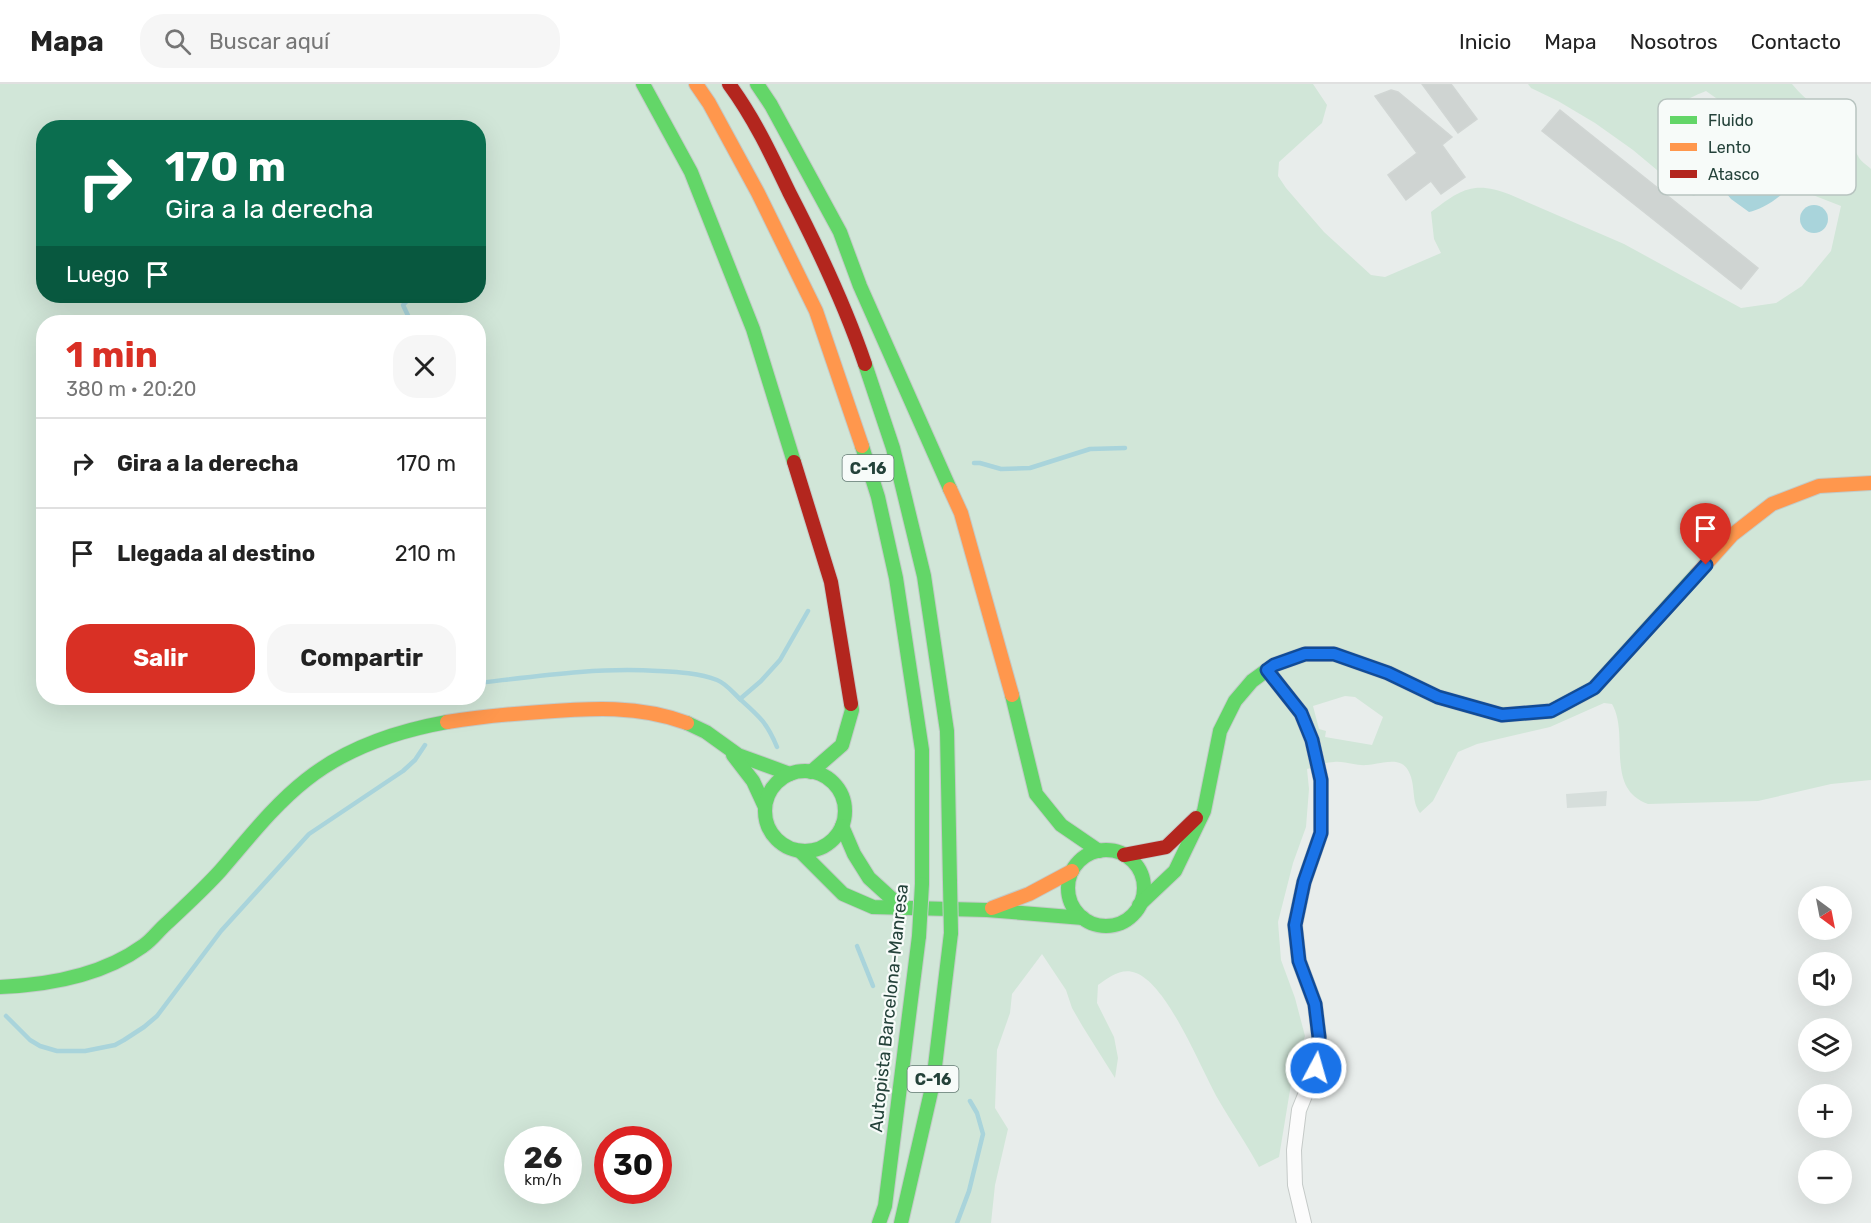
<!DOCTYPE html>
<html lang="es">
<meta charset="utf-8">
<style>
:root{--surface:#fff;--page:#f6f6f6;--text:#222;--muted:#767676;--line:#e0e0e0;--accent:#d93025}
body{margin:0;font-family:Rubik,sans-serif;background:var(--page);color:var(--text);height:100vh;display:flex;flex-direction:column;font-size:22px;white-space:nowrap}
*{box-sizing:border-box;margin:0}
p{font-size:20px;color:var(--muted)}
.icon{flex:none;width:33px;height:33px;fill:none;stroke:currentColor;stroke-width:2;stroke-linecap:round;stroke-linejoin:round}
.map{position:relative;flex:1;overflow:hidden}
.sheet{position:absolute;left:36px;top:231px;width:450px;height:390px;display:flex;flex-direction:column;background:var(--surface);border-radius:24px;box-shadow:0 6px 24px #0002}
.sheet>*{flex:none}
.guide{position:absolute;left:36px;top:36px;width:450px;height:183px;border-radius:24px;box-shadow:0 6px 24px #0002;background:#0b6e4f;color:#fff;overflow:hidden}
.needle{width:39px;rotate:148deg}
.fabs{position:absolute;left:1798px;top:802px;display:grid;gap:12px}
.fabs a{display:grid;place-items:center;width:54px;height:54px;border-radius:50%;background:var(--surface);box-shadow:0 6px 24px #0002;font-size:30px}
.speed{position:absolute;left:504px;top:1042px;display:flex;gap:12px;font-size:30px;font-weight:700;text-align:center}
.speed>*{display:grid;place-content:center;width:78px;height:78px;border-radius:50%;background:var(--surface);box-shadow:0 6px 24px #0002;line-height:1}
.speed small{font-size:15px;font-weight:400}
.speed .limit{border:9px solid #d22;background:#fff;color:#111}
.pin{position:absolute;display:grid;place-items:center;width:51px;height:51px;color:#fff;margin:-62px -26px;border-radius:50% 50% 50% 0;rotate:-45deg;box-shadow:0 0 6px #0007}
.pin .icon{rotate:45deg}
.me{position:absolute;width:66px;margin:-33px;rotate:6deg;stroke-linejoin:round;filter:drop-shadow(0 0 4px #0008)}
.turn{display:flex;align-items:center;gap:21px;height:126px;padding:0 30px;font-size:27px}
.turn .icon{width:78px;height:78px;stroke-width:2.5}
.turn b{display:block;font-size:42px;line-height:51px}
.then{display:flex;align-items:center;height:57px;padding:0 30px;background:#0003;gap:12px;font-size:22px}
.round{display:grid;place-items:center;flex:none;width:63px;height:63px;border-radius:24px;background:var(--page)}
.overview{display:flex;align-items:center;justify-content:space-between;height:102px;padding:0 30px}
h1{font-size:36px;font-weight:700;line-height:45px;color:var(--accent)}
.primary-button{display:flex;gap:12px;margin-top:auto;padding:12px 30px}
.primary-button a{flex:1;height:69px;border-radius:24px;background:var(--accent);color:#fff;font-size:24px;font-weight:700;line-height:69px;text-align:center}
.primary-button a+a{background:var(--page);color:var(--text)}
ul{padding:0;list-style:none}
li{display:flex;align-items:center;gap:18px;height:90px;padding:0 30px;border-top:2px solid var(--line)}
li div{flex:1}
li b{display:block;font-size:22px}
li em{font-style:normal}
header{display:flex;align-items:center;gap:36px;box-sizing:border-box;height:84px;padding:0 30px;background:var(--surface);border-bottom:2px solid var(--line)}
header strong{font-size:28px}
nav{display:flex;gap:33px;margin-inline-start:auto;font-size:21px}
.search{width:420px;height:54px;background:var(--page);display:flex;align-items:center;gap:15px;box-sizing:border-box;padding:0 21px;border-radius:24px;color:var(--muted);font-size:22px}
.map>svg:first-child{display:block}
</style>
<header>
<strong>Mapa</strong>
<div class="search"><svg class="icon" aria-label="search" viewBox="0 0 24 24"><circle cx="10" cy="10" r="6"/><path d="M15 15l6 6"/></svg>Buscar aquí</div>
<nav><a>Inicio</a><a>Mapa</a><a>Nosotros</a><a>Contacto</a></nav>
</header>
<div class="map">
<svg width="1871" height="1139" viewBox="0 0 1871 1139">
<rect width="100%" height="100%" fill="#e8edeb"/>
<path fill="#d6dedb" d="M 1607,707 L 1606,722 L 1567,724 L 1566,710 Z"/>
<path fill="#d1e6d8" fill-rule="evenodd" d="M 0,0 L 1313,0 L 1327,21 L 1322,39 L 1279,78 L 1278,92 L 1286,104 L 1324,148 L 1371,191 L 1385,193 L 1441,169 L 1434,155 L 1431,128 C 1461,105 1474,96 1511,111 L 1624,160 L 1741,224 L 1776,219 L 1802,202 L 1831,167 L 1841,122 L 1800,106 L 1800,85 L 1795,69 L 1760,49 L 1746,44 L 1730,24 L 1706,7 C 1683,16 1674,23 1661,43 C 1674,64 1685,75 1706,89 L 1706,103 L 1694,112 L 1681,106 L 1633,66 L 1595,39 L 1558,17 L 1531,4 L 1528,0 L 1792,0 C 1807,19 1828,30 1845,48 C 1852,55 1853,64 1858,72 C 1860,77 1867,81 1871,85 L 1871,696 L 1831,700 L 1758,717 L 1648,720 C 1604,704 1630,651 1612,620 L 1604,619 L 1550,643 L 1477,660 L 1458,668 L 1433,717 L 1420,729 C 1411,717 1416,702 1409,688 C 1401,671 1382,680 1367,681 C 1356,682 1345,677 1334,678 C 1325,678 1315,683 1307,685 L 1309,705 L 1306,743 L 1293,779 L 1278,838 L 1281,876 L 1295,914 L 1305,952 L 1293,988 L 1279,1073 L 1259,1083 C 1247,1060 1231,1038 1218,1015 C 1201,985 1168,901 1136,889 C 1122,883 1109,893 1098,901 L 1097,919 L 1114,953 L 1118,974 L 1115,994 L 1083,943 L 1072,924 L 1066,906 L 1042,870 L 1012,910 L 1010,929 L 997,966 L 995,1024 L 1008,1045 L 995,1101 L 991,1139 L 0,1139 ZM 44,44 L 478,44 L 478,212 L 44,212 ZM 44,238 L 478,238 L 478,614 L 44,614 ZM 1345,612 L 1355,613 L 1383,633 L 1372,661 L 1325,653 L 1326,647 L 1319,645 L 1313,622 ZM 518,1056 L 568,1056 L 568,1107 L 518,1107 ZM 608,1056 L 658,1056 L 658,1107 L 608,1107 Z"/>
<g fill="#a9d4db">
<path d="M 1702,17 C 1718,19 1748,47 1763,58 C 1773,64 1787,68 1793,79 C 1805,100 1766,125 1749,128 L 1731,115 L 1712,92 L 1675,56 L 1669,42 L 1671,35 Z"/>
<circle cx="1814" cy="135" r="14"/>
</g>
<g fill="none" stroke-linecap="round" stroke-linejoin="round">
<g stroke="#a9d4db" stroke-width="4.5">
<path d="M 411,238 L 403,221 L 412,212"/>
<path d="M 974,379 L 980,379 L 1001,385 L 1030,384 L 1090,365 L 1125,364"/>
<path d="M 478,599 C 538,592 598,583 658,587 C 677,588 699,589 717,596 C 727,600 733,609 741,616 C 760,633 767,639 777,663"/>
<path d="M 740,615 L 761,597 L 780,576 L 808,527"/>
<path d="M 454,616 L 455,614"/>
<path d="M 857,862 L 873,902"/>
<path d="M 6,932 L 30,956 L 40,962 L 57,967 L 85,967 L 115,961 L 124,956 L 144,943 L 157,932 L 221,847 L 309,750 L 403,687 L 415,676 L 425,661"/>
<path d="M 957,1139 L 969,1107 L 983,1050 L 977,1029 L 970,1017"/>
</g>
</g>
<g fill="#cfd4d2" stroke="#d1d6d4" stroke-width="1.5">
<path d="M 1422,0 L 1451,0 L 1477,35 L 1458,49 Z"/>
<path d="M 1391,6 L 1398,8 L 1452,53 L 1442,61 L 1465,93 L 1441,110 L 1431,97 L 1406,116 L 1388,91 L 1417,69 L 1375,12 Z"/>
<path d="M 1560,26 L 1758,184 L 1741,205 L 1542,47 Z"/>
</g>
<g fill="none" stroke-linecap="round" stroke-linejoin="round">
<g stroke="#c5cac8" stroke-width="16">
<path id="street" d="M 1267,586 L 1301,629 L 1312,656 L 1321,696 L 1321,749 L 1304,798 L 1295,841 L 1299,877 L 1315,920 L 1319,953 L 1316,984 L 1299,1026 L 1294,1066 L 1295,1101 L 1304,1139"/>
</g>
<g stroke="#c3cbc8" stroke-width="16">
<g id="fast">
<path d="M 643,0 L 691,88 L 753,245 L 794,378"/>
<path d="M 757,0 L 771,21 L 840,148 L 860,202 L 950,405"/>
<path d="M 865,280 L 893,364 L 924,492 L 947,647 L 950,798"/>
<path d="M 862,362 L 878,413 L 896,494 L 922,666 L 922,800"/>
<path d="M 1012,611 L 1036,710 L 1061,741 L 1099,767"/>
<path d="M 687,639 L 706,648 L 738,671 L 790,690"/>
<path d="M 733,671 L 753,697 L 765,723"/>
<circle cx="805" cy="727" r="40"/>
<path d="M 811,688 L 842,661 L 852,626 L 851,620"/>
<path d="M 842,742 L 854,770 L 869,794 L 902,824"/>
<circle cx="1106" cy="804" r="38"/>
<path d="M 800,767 L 843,810 L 873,823 L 987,826 L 1083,834"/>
<path d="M 1139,821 L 1175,787 L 1204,727 L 1220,647 L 1235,617 L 1252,597 L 1274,581 L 1305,570 L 1334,570 L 1388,589 L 1438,613 L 1502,631 L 1551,627 L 1594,604 L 1697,490"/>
<path d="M 0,903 C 48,901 103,891 143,862 C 152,856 158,847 166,840 C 185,822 204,805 221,786 C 248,755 273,722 306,696 C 346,664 397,647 447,638"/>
<path d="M 879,1139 L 885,1122 L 919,852"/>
<path d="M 901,1139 L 933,999 L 951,849"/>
</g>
</g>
<g stroke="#c3cbc8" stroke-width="16">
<g id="slow">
<path d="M 696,0 L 709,19 L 758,109 L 816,227 L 862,362"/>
<path d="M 950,405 L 961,429 L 1012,611"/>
<path d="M 1697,490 L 1732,451 L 1772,420 L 1819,402 L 1871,399"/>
<path d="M 447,638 C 478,633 509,630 540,628 C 591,624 639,621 687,639"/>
<path d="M 992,824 L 1029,810 L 1072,787"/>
</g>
</g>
<g stroke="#c3cbc8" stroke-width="16">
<g id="jam">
<path d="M 729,0 C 754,34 771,70 789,108 C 818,164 845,221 865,280"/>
<path d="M 794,378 L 831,498 L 851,620"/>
<path d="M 1124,771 L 1166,763 L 1196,734"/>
</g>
</g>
<use href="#street" stroke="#fcfcfc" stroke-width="14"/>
<use href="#fast" stroke="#63d668" stroke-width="14"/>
<use href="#slow" stroke="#ff974d" stroke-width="14"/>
<use href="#jam" stroke="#b3261e" stroke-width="14"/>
<g stroke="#c3ccc9" stroke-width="16" stroke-linecap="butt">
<g id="fast-bridge">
<path d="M 950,798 L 951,849"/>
<path d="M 919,852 L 922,800"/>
</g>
</g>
<use href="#fast-bridge" stroke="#63d668" stroke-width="14"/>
</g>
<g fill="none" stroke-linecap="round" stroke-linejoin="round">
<g stroke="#114b97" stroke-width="15">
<path id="route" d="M 1316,984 L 1319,953 L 1315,920 L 1299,877 L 1295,841 L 1304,798 L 1321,749 L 1321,696 L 1312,656 L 1301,629 L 1267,586 L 1274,581 L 1305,570 L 1334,570 L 1388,589 L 1438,613 L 1502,631 L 1551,627 L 1594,604 L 1706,481"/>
</g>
<use href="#route" stroke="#1a73e8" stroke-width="10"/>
</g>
<g text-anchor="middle" stroke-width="4.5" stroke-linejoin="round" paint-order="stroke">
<g fill="#f7fbf9" stroke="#637a73" stroke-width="1.5">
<rect x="842.5" y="371" width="51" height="26" rx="4.5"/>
<rect x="907.5" y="982" width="51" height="26" rx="4.5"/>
</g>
<g font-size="16" font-weight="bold" fill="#24423a">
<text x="868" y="390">C-16</text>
<text x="933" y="1001">C-16</text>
</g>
<g font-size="18" fill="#24423a" stroke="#f7fbf9">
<text transform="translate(889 924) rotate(-84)" y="6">Autopista Barcelona-Manresa</text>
</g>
</g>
<rect x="1658" y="15" width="198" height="96" rx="9" fill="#f7fbf9" stroke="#b8c4c0" stroke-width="1.5"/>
<rect x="1670" y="32" width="27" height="8" fill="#63d668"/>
<rect x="1670" y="59" width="27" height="8" fill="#ff974d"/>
<rect x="1670" y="86" width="27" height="8" fill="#b3261e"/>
<g font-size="16" fill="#24423a">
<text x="1708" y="42">Fluido</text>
<text x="1708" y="69">Lento</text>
<text x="1708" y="96">Atasco</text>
</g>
</svg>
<div class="fabs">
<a><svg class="needle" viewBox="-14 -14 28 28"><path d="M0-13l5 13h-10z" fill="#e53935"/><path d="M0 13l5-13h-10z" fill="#767676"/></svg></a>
<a><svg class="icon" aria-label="sound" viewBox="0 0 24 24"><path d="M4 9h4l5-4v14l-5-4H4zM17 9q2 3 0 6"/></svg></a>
<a><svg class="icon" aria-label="layers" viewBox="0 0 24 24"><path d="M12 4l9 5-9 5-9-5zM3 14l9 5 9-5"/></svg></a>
<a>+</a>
<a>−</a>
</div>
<div class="speed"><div>26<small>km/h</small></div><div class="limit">30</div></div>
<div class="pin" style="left:1706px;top:481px;background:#d93025"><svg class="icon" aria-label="arrive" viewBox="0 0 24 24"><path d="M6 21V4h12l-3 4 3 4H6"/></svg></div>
<svg class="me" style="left:1316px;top:984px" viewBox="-20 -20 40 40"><circle r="17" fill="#1a73e8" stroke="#fff" stroke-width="3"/><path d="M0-11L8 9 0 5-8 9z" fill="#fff"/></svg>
<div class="guide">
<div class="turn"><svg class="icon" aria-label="right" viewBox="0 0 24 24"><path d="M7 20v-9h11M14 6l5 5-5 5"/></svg><div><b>170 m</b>Gira a la derecha</div></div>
<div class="then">Luego<svg class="icon" aria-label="arrive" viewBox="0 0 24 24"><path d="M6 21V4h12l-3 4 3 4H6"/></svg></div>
</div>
<section class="sheet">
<div class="overview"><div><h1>1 min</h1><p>380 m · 20:20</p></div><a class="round"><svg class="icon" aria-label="close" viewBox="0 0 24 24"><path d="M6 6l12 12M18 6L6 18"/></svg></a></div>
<ul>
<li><svg class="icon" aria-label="right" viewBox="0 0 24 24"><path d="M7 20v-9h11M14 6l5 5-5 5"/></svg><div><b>Gira a la derecha</b></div><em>170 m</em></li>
<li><svg class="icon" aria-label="arrive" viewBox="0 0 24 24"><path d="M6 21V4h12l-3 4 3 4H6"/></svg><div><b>Llegada al destino</b></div><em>210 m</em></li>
</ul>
<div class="primary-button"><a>Salir</a><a>Compartir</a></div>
</section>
</div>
